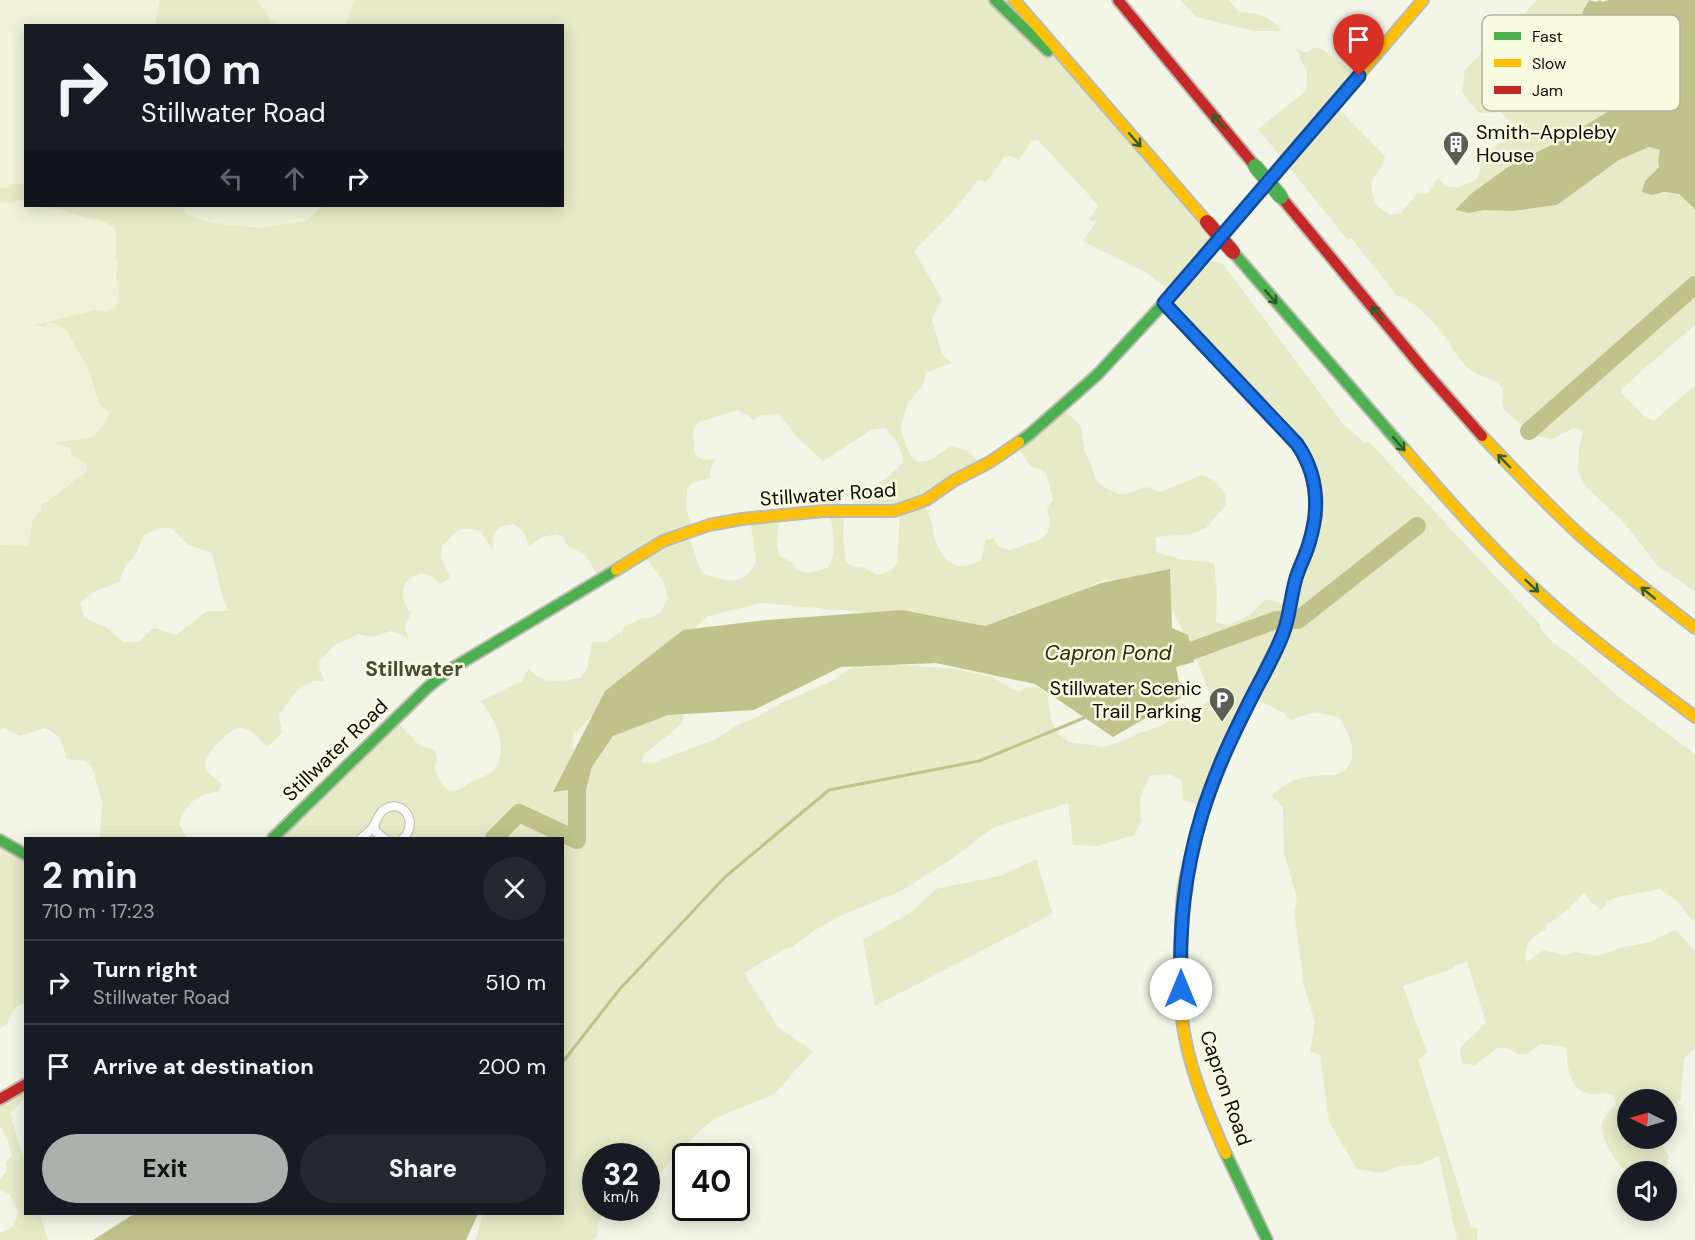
<!DOCTYPE html>
<meta charset="utf-8">
<style>
:root{--surface:#171b24;--page:#242831;--text:#f1f3f6;--muted:#9ea1a6;--line:#363941;--accent:#aeb0ad}
body{margin:0;font-family:"DM Sans",sans-serif;background:var(--page);color:var(--text);height:100vh;display:flex;flex-direction:column;font-size:22px;white-space:nowrap}
*{box-sizing:border-box;margin:0}
p{font-size:20px;color:var(--muted)}
.icon{flex:none;width:33px;height:33px;fill:none;stroke:currentColor;stroke-width:2;stroke-linecap:round;stroke-linejoin:round}
.map{position:relative;flex:1;overflow:hidden}
.details{position:absolute;left:24px;top:837px;width:540px;height:378px;display:flex;flex-direction:column;background:var(--surface);border-radius:0px;box-shadow:0 3px 15px #0003}
.details>*{flex:none}
.hud{position:absolute;left:24px;top:24px;width:540px;height:183px;border-radius:0px;box-shadow:0 3px 15px #0003;background:#171b24;color:var(--text);overflow:hidden}
.needle{width:39px;rotate:275deg}
.buttons{position:absolute;left:1617px;top:1089px;display:grid;gap:12px}
.buttons a{display:grid;place-items:center;width:60px;height:60px;border-radius:50%;background:var(--surface);box-shadow:0 3px 15px #0003;font-size:30px}
.speed{position:absolute;left:582px;top:1143px;display:flex;gap:12px;font-size:30px;font-weight:700;text-align:center}
.speed>*{display:grid;place-content:center;width:78px;height:78px;border-radius:50%;background:var(--surface);box-shadow:0 3px 15px #0003;line-height:1}
.speed small{font-size:15px;font-weight:400}
.speed .limit{border:3px solid #111;border-radius:9px;background:#fff;color:#111}
.pin{position:absolute;display:grid;place-items:center;width:51px;height:51px;color:#fff;margin:-62px -26px;border-radius:50% 50% 50% 0;rotate:-45deg;box-shadow:0 0 6px #0007}
.pin .icon{rotate:45deg}
.me{position:absolute;width:66px;margin:-33px;rotate:0deg;stroke-linejoin:round;filter:drop-shadow(0 0 4px #0008)}
.turn{display:flex;align-items:center;gap:21px;height:126px;padding:0 18px;font-size:27px}
.turn .icon{width:78px;height:78px;stroke-width:2.5}
.turn b{display:block;font-size:42px;line-height:51px}
.lanes{display:flex;align-items:center;height:57px;padding:0 18px;background:#0003;justify-content:center;gap:30px;direction:ltr}
.lanes .off{opacity:.35}
.round{display:grid;place-items:center;flex:none;width:63px;height:63px;border-radius:32px;background:var(--page)}
.head{display:flex;align-items:center;justify-content:space-between;height:102px;padding:0 18px}
h1{font-size:36px;font-weight:800;line-height:45px}
.action{display:flex;gap:12px;margin-top:auto;padding:12px 18px}
.action a{flex:1;height:69px;border-radius:36px;background:var(--accent);color:#111;font-size:24px;font-weight:800;line-height:69px;text-align:center}
.action a+a{background:var(--page);color:var(--text)}
ul{padding:0;list-style:none}
li{display:flex;align-items:center;gap:18px;height:84px;padding:0 18px;border-top:2px solid var(--line)}
li div{flex:1}
li b{display:block;font-size:22px}
li em{font-style:normal}
.map>svg:first-child{display:block}
</style>
<div class="map">
<svg width="1695" height="1240" viewBox="0 0 1695 1240">
<rect width="100%" height="100%" fill="#f3f5e6"/>
<g fill="#f0f3d9">
<path d="M 0,0 L 160,0 L 155,25 L 26,26 L 25,184 L 11,184 L 6,188 L 0,188 Z"/>
<path d="M 256,0 L 355,0 L 345,26 L 275,25 Z"/>
<path d="M 21,200 L 25,201 L 26,206 L 44,206 L 105,222 L 114,227 L 116,232 L 116,257 L 118,263 L 116,272 L 119,294 L 116,306 L 107,312 L 95,310 L 50,323 L 59,325 L 66,330 L 89,370 L 99,404 L 109,412 L 107,420 L 94,437 L 54,443 L 70,446 L 86,463 L 87,471 L 46,503 L 33,519 L 28,544 L 24,546 L 0,545 L 0,202 L 10,203 Z"/>
<path d="M 180,206 L 322,206 L 306,221 L 261,228 L 212,223 L 189,216 Z"/>
</g>
<g fill="#e7eac7" fill-rule="evenodd">
<path d="M 160,0 L 256,0 L 275,25 L 155,25 Z"/>
<path d="M 355,0 L 996,0 L 1081,83 L 1217,235 L 1203,259 L 1222,263 L 1344,425 L 1365,443 L 1368,442 L 1372,445 L 1540,624 L 1540,628 L 1552,642 L 1575,658 L 1620,698 L 1695,754 L 1695,916 L 1693,921 L 1677,901 L 1660,889 L 1617,897 L 1608,901 L 1602,910 L 1590,901 L 1584,892 C 1573,906 1562,916 1546,925 L 1546,929 C 1532,937 1521,945 1527,962 L 1544,950 L 1563,955 L 1576,952 L 1598,956 L 1624,947 L 1651,942 L 1674,930 L 1679,933 L 1695,952 L 1695,1048 L 1684,1059 L 1681,1099 L 1670,1107 L 1667,1115 L 1666,1100 L 1628,1100 L 1628,1138 L 1660,1139 L 1664,1149 L 1669,1156 L 1665,1171 C 1653,1171 1633,1175 1623,1168 C 1615,1163 1598,1132 1602,1123 C 1604,1117 1611,1110 1616,1104 L 1614,1097 C 1606,1091 1600,1095 1591,1094 C 1568,1091 1567,1064 1566,1047 L 1540,1044 L 1527,1054 L 1518,1054 L 1507,1048 L 1497,1048 L 1475,1065 L 1462,1063 L 1460,1048 L 1486,1023 L 1467,962 L 1458,964 L 1451,969 L 1403,986 L 1427,1052 L 1422,1058 L 1418,1059 L 1471,1227 L 1477,1228 L 1477,1240 L 1457,1240 L 1439,1156 L 1418,1165 L 1401,1166 L 1380,1173 L 1357,1169 L 1329,1122 L 1320,1055 L 1310,1052 L 1315,1022 L 1304,986 L 1294,912 L 1297,898 L 1284,853 L 1283,808 L 1273,797 L 1273,794 C 1283,786 1292,779 1306,777 C 1314,775 1332,776 1338,774 C 1364,762 1349,734 1339,717 L 1314,712 L 1290,720 L 1283,712 L 1258,701 L 1255,704 L 1233,743 L 1208,808 L 1183,800 L 1181,780 L 1169,774 L 1151,775 C 1142,790 1137,802 1142,820 L 1134,835 L 1097,846 L 1073,845 L 1068,803 L 992,828 L 953,858 L 901,891 L 844,914 L 815,930 L 791,948 L 787,948 L 744,973 L 778,1027 L 813,1051 L 774,1094 L 714,1119 L 696,1134 L 661,1172 L 647,1182 L 646,1156 L 596,1156 L 596,1208 L 612,1208 C 602,1215 596,1221 598,1235 L 592,1240 L 476,1240 L 483,1214 L 562,1214 L 562,838 L 271,838 L 395,720 L 420,746 L 426,748 L 435,749 L 437,759 L 434,768 C 438,774 441,784 446,788 C 455,795 464,786 471,782 C 482,776 495,775 499,761 C 506,739 493,718 481,701 L 522,681 L 529,668 C 540,686 562,681 580,678 L 587,669 L 592,642 L 607,642 L 621,631 L 621,637 L 623,628 L 642,618 L 651,618 L 660,613 L 668,599 L 663,581 L 643,554 L 599,578 L 586,556 L 567,545 L 563,537 L 557,534 L 542,537 L 529,546 L 524,533 L 514,524 C 495,526 492,532 493,550 L 480,531 C 457,525 457,531 442,546 L 441,559 L 450,575 L 449,579 L 440,584 L 433,577 L 421,573 C 417,575 411,577 408,580 C 398,590 404,604 411,613 L 405,626 L 409,641 L 402,634 L 391,631 L 372,637 L 359,634 L 334,645 L 319,662 L 320,670 L 325,682 C 305,676 289,700 279,715 L 282,733 L 267,747 C 260,739 252,729 241,728 C 230,727 201,757 206,768 C 208,774 217,780 222,784 L 217,792 C 197,793 185,805 179,824 L 187,838 L 100,838 L 102,801 L 92,767 L 85,761 L 67,759 C 62,741 62,736 45,728 L 20,736 L 3,728 L 0,730 L 0,545 L 24,546 L 28,544 L 33,519 L 41,510 L 41,504 L 46,503 L 73,482 L 74,478 L 78,478 L 87,471 L 86,463 L 72,456 L 70,447 L 52,443 L 94,437 L 107,420 L 109,412 L 99,404 L 89,370 L 66,330 L 59,325 L 50,323 L 45,327 L 35,325 L 95,310 L 107,312 L 116,306 L 119,294 L 116,272 L 118,263 L 116,257 L 116,232 L 113,227 L 105,222 L 44,206 L 180,206 L 189,216 L 212,223 L 261,228 L 306,221 L 322,206 L 562,206 L 562,26 L 345,25 ZM 1038,140 L 1098,205 L 1089,221 L 1097,220 L 1096,223 L 1083,240 L 1084,242 L 1149,274 L 1155,280 L 1170,289 L 1170,300 L 1304,456 L 1314,489 L 1307,545 L 1287,605 L 1266,599 L 1249,616 L 1227,625 L 1216,622 L 1217,592 L 1214,563 L 1180,559 L 1156,552 L 1156,537 L 1190,534 L 1205,529 L 1226,505 L 1226,496 L 1215,481 L 1202,475 L 1160,492 L 1146,487 L 1126,494 L 1118,494 L 1104,487 L 1096,480 L 1090,461 L 1085,453 L 1081,427 L 1061,406 L 1016,445 L 1031,467 L 1038,468 L 1046,473 L 1053,500 L 1047,508 L 1050,523 L 1048,532 L 1042,539 L 1010,550 L 998,547 L 994,538 L 986,540 L 981,560 C 976,562 969,566 963,566 C 941,567 935,541 932,525 C 931,517 926,509 923,503 L 980,467 C 974,452 965,449 951,446 L 930,460 L 919,462 L 913,459 L 907,449 L 901,429 L 907,404 L 922,387 L 927,372 L 952,363 L 942,354 L 932,319 L 942,299 L 914,251 L 950,215 L 978,180 L 986,182 L 1004,157 L 1011,156 L 1019,160 L 1032,141 ZM 737,410 L 749,416 L 753,420 L 761,415 L 778,414 L 800,440 L 823,461 L 871,430 L 885,428 C 895,437 902,447 903,462 C 896,470 881,485 869,486 C 864,486 858,485 854,484 L 853,510 L 900,511 L 897,563 L 891,571 L 877,575 L 865,568 L 853,567 L 846,562 L 843,537 L 844,511 L 830,512 C 832,530 838,552 828,568 L 809,573 L 797,570 L 793,563 L 780,556 L 777,545 L 779,518 L 750,519 L 756,561 C 754,565 751,571 748,574 C 734,586 715,578 701,572 L 689,536 L 692,528 L 686,508 L 687,489 L 693,482 L 710,478 L 710,469 L 716,459 L 703,460 L 695,454 L 693,430 L 699,422 ZM 160,528 L 171,528 L 187,544 L 212,553 L 223,599 L 229,611 L 207,611 L 176,635 L 154,628 L 138,642 L 123,642 L 106,627 L 84,618 L 80,602 L 95,591 L 119,582 L 125,566 L 136,554 L 144,535 ZM 1155,572 L 1158,582 L 1193,651 L 1210,694 L 1208,701 L 1197,712 L 1184,712 L 1159,727 L 1139,733 L 1120,742 L 1104,747 L 1069,742 L 1059,734 L 1052,723 L 1047,695 L 1040,688 L 1028,687 L 1020,691 L 1014,690 L 992,677 L 955,669 L 867,662 L 854,666 L 834,680 L 781,703 L 758,717 L 739,724 L 716,739 L 652,763 L 641,762 L 644,754 L 683,723 L 683,708 L 630,728 L 578,752 L 572,748 L 574,734 L 602,707 L 660,659 L 708,616 L 761,603 L 894,615 L 962,621 L 981,627 L 1018,642 L 1081,590 L 1104,580 L 1126,580 Z"/>
<path d="M 1180,0 L 1229,0 L 1239,12 C 1260,14 1268,14 1282,31 L 1254,31 L 1196,17 Z"/>
<path d="M 1537,0 L 1590,0 L 1584,7 L 1588,24 L 1593,33 L 1606,41 L 1619,51 L 1637,59 L 1655,74 L 1655,83 L 1563,139 L 1508,167 L 1469,213 L 1484,210 L 1513,211 L 1557,205 L 1619,160 L 1649,147 L 1660,150 L 1658,160 L 1659,167 L 1645,181 L 1652,195 C 1677,190 1678,193 1695,209 L 1695,325 L 1622,388 L 1621,392 L 1643,415 L 1654,421 L 1695,385 L 1695,591 L 1658,566 L 1621,519 L 1588,489 L 1582,480 L 1578,469 L 1579,448 L 1583,432 L 1579,429 L 1573,428 L 1552,439 L 1533,435 L 1505,411 L 1502,404 L 1503,388 C 1494,377 1478,377 1467,367 C 1460,360 1454,350 1448,341 C 1436,324 1420,306 1401,296 L 1398,297 L 1351,238 L 1347,239 L 1258,129 L 1306,91 L 1307,73 L 1300,58 L 1297,48 L 1302,52 L 1308,52 L 1315,47 L 1324,50 L 1357,75 L 1335,105 L 1385,156 L 1383,164 L 1371,182 C 1373,200 1374,206 1390,215 L 1401,213 L 1417,194 L 1428,193 L 1438,178 C 1451,194 1462,186 1477,179 L 1481,168 L 1478,156 L 1522,131 L 1500,112 L 1479,113 L 1462,92 L 1465,70 L 1486,48 L 1521,17 Z"/>
<path d="M 11,184 L 25,184 L 25,201 L 21,200 L 10,203 L 0,202 L 0,188 L 6,188 Z"/>
<path d="M 0,841 L 26,856 L 25,1002 C 15,1007 11,1012 8,1023 L 0,1028 Z"/>
<path d="M 1036,859 L 1052,912 L 1052,914 L 875,1006 L 863,940 L 913,911 L 936,889 L 1000,876 Z"/>
<path d="M 25,1083 L 25,1098 L 10,1113 L 25,1164 L 26,1214 L 40,1214 L 48,1240 L 0,1240 L 0,1233 L 12,1227 L 19,1213 L 10,1195 L 0,1189 L 0,1179 L 7,1171 L 6,1163 L 12,1155 L 8,1140 L 0,1126 L 0,1098 Z"/>
</g>
<g fill="#bfc38b">
<path d="M 1590,0 L 1595,2 L 1600,0 L 1602,2 L 1608,0 L 1695,0 L 1695,209 L 1679,194 L 1664,192 L 1652,195 L 1642,192 L 1645,181 L 1659,167 L 1658,160 L 1660,150 L 1649,147 L 1619,160 L 1557,205 L 1513,211 L 1484,210 L 1469,213 L 1455,210 L 1472,193 L 1508,167 L 1563,139 L 1655,83 L 1655,74 L 1637,59 L 1619,51 L 1606,41 L 1593,33 L 1588,24 L 1583,22 C 1581,12 1584,7 1590,0 Z"/>
<path d="M 1170,569 L 1172,628 L 1188,635 L 1194,662 L 1176,667 L 1182,697 L 1113,737 L 1035,684 L 936,663 L 841,667 L 754,710 L 668,715 L 613,736 L 577,789 L 553,792 L 605,691 L 683,630 L 767,620 L 902,610 L 985,626 L 1101,583 Z"/>
<path d="M 134,1214 L 478,1214 L 466,1240 L 93,1240 Z"/>
</g>
<g fill="none" stroke-linecap="round" stroke-linejoin="round">
<path stroke="#bfc38b" stroke-width="3" d="M 562,1063 L 619,990 L 725,877 L 829,790 L 979,761 L 1084,718 L 1085,714"/>
<g stroke="#bfc38b" stroke-width="18">
<path d="M 1529,431 L 1695,285"/>
<path d="M 1167,653 L 1191,651 L 1276,620 L 1298,620 L 1417,526"/>
<path d="M 494,838 L 519,813 L 577,840 L 577,789 L 583,765"/>
</g>
<g stroke="#babcb0" stroke-width="10">
<g id="street">
<path d="M 374,825 L 376,832 L 384,838"/>
<path d="M 361,838 C 365,835 372,830 374,825 C 378,819 378,813 385,809 C 404,798 419,824 403,838"/>
</g>
</g>
<g stroke="#babcb0" stroke-width="14">
<g id="fast">
<path d="M 995,0 L 1048,51"/>
<path d="M 1233,252 L 1405,450"/>
<path d="M 1019,442 L 1030,434 L 1097,375 L 1164,303 L 1314,127"/>
<path d="M 1208,797 L 1222,757 L 1284,631 L 1296,578 L 1310,540 L 1314,522"/>
<path d="M 273,838 L 428,687 L 451,669 L 616,570"/>
<path d="M 0,840 L 26,855"/>
<path d="M 1226,1154 L 1267,1240"/>
</g>
</g>
<g stroke="#babcb0" stroke-width="14">
<g id="slow">
<path d="M 1014,0 L 1207,222"/>
<path d="M 1314,127 L 1423,0"/>
<path d="M 1164,303 L 1297,444 C 1313,468 1315,487 1316,516 L 1314,522"/>
<path d="M 1482,436 C 1514,470 1546,504 1580,535 C 1617,568 1656,598 1695,628"/>
<path d="M 1405,450 C 1453,506 1502,561 1557,609 C 1601,648 1649,682 1695,717"/>
<path d="M 616,570 L 663,541 L 709,525 L 742,519 L 824,511 L 894,511 L 926,500 L 955,480 L 990,462 L 1019,442"/>
<path d="M 1208,797 C 1198,826 1190,856 1184,886 C 1180,913 1181,941 1181,968 C 1181,982 1180,996 1181,1010 C 1185,1059 1206,1109 1226,1154"/>
</g>
</g>
<g stroke="#babcb0" stroke-width="14">
<g id="jam">
<path d="M 1118,0 L 1255,166"/>
<path d="M 1281,197 L 1424,370 L 1482,436"/>
<path d="M 0,1099 L 26,1084"/>
</g>
</g>
<use href="#street" stroke="#fdfefb" stroke-width="8"/>
<use href="#fast" stroke="#4caf50" stroke-width="10"/>
<use href="#slow" stroke="#ffc107" stroke-width="10"/>
<use href="#jam" stroke="#c62828" stroke-width="10"/>
<g stroke="#babcb0" stroke-width="16" stroke-linecap="butt">
<path id="fast-bridge" d="M 1255,166 L 1281,197"/>
</g>
<g stroke="#babcb0" stroke-width="16" stroke-linecap="butt">
<path id="jam-bridge" d="M 1207,222 L 1233,252"/>
</g>
<use href="#fast-bridge" stroke="#4caf50" stroke-width="14"/>
<use href="#jam-bridge" stroke="#c62828" stroke-width="14"/>
</g>
<defs><path id="oneway-shaft" d="M-6 0H5M1.5-3L5.5 0L1.5 3" fill="none" stroke-width="1.6" stroke-linecap="round" stroke-linejoin="round" transform="scale(1.5)"/></defs>
<g stroke="#2c5e2a">
<use href="#oneway-shaft" transform="translate(1218 121) rotate(-130)"/>
<use href="#oneway-shaft" transform="translate(1135 140) rotate(49)"/>
<use href="#oneway-shaft" transform="translate(1271 297) rotate(49)"/>
<use href="#oneway-shaft" transform="translate(1377 313) rotate(-130)"/>
<use href="#oneway-shaft" transform="translate(1399 444) rotate(49)"/>
<use href="#oneway-shaft" transform="translate(1504 461) rotate(-134)"/>
<use href="#oneway-shaft" transform="translate(1532 586) rotate(43)"/>
<use href="#oneway-shaft" transform="translate(1648 593) rotate(-141)"/>
</g>
<g fill="none" stroke-linecap="round" stroke-linejoin="round">
<g stroke="#114b97" stroke-width="15">
<path id="route" d="M 1181,989 C 1179,928 1184,873 1202,814 C 1216,769 1235,730 1256,689 C 1266,670 1277,651 1284,631 C 1290,614 1291,595 1296,578 C 1300,565 1307,553 1310,540 C 1320,506 1317,473 1297,444 L 1164,303 L 1359,76"/>
</g>
<use href="#route" stroke="#1a73e8" stroke-width="10"/>
</g>
<defs>
<g id="building-pin" transform="scale(1.35)"><path d="M0 17L-7.5 6A9.5 9.5 0 1 1 7.5 6Z" fill="#5d5e54" stroke="#f8fbe0"/><path d="M-4-6H4V6H1V3H-1V6H-4ZM-2.5-4.3h1.7v1.8h-1.7ZM.8-4.3h1.7v1.8H.8ZM-2.5-1h1.7V.8h-1.7ZM.8-1h1.7V.8H.8Z" fill="#fff"/></g>
<g id="parking-pin" transform="scale(1.35)"><path d="M0 17L-7.5 6A9.5 9.5 0 1 1 7.5 6Z" fill="#5d5e54" stroke="#f8fbe0"/><path d="M-3.5-5.5H1a3.5 3.5 0 0 1 0 7H-1V5.5H-3.5ZM-1-3.4V-.6H.8a1.4 1.4 0 0 0 0-2.8Z" fill="#fff"/></g>
</defs>
<g fill-rule="evenodd">
<use href="#building-pin" x="1456" y="144"/>
<use href="#parking-pin" x="1222" y="700"/>
</g>
<g text-anchor="middle" stroke-width="5" stroke-linejoin="round" paint-order="stroke">
<g font-size="20" fill="#0c0c05" stroke="#f8fbe0" text-anchor="start">
<text x="1476" y="139">Smith-Appleby<tspan x="1476" dy="23">House</tspan></text>
<text x="1202" y="695" text-anchor="end">Stillwater Scenic<tspan x="1202" dy="23">Trail Parking</tspan></text>
</g>
<g font-size="20" fill="#0c0c05" stroke="#f8fbe0">
<text transform="translate(828 494) rotate(-4)" y="7">Stillwater Road</text>
<text transform="translate(335 750) rotate(-44)" y="7">Stillwater Road</text>
<text transform="translate(1226 1088) rotate(71)" y="7">Capron Road</text>
</g>
<g font-size="21" font-style="italic" fill="#2c2e0d" stroke="#f8fbe0">
<text x="1108" y="660">Capron Pond</text>
</g>
<g font-size="21" font-weight="bold" fill="#494b34" stroke="#f8fbe0">
<text x="414" y="676">Stillwater</text>
</g>
</g>
<rect x="1482" y="15" width="198" height="96" rx="9" fill="#f8fbe0" stroke="#b1b39e" stroke-width="1.5"/>
<rect x="1494" y="32" width="27" height="8" fill="#4caf50"/>
<rect x="1494" y="59" width="27" height="8" fill="#ffc107"/>
<rect x="1494" y="86" width="27" height="8" fill="#c62828"/>
<g font-size="16" fill="#0c0c05">
<text x="1532" y="42">Fast</text>
<text x="1532" y="69">Slow</text>
<text x="1532" y="96">Jam</text>
</g>
</svg>
<div class="buttons">
<a><svg class="needle" viewBox="-14 -14 28 28"><path d="M0-13l5 13h-10z" fill="#e53935"/><path d="M0 13l5-13h-10z" fill="#9ea1a6"/></svg></a>
<a><svg class="icon" aria-label="sound" viewBox="0 0 24 24"><path d="M4 9h4l5-4v14l-5-4H4zM17 9q2 3 0 6"/></svg></a>
</div>
<div class="speed"><div>32<small>km/h</small></div><div class="limit">40</div></div>
<div class="pin" style="left:1359px;top:76px;background:#d93025"><svg class="icon" aria-label="arrive" viewBox="0 0 24 24"><path d="M6 21V4h12l-3 4 3 4H6"/></svg></div>
<svg class="me" style="left:1181px;top:989px" viewBox="-20 -20 40 40"><circle r="19" fill="#fff"/><path d="M0-13L10 11 0 6-10 11z" fill="#1a73e8"/></svg>
<div class="hud">
<div class="turn"><svg class="icon" aria-label="right" viewBox="0 0 24 24"><path d="M7 20v-9h11M14 6l5 5-5 5"/></svg><div><b>510 m</b>Stillwater Road</div></div>
<div class="lanes"><svg class="icon off" aria-label="left" viewBox="0 0 24 24"><path d="M17 20v-9H6M10 6l-5 5 5 5"/></svg><svg class="icon off" aria-label="ahead" viewBox="0 0 24 24"><path d="M12 20V5M6 11l6-6 6 6"/></svg><svg class="icon" aria-label="right" viewBox="0 0 24 24"><path d="M7 20v-9h11M14 6l5 5-5 5"/></svg></div>
</div>
<section class="details">
<div class="head"><div><h1>2 min</h1><p>710 m · 17:23</p></div><a class="round"><svg class="icon" aria-label="close" viewBox="0 0 24 24"><path d="M6 6l12 12M18 6L6 18"/></svg></a></div>
<ul>
<li><svg class="icon" aria-label="right" viewBox="0 0 24 24"><path d="M7 20v-9h11M14 6l5 5-5 5"/></svg><div><b>Turn right</b><p>Stillwater Road</p></div><em>510 m</em></li>
<li><svg class="icon" aria-label="arrive" viewBox="0 0 24 24"><path d="M6 21V4h12l-3 4 3 4H6"/></svg><div><b>Arrive at destination</b></div><em>200 m</em></li>
</ul>
<div class="action"><a>Exit</a><a>Share</a></div>
</section>
</div>
